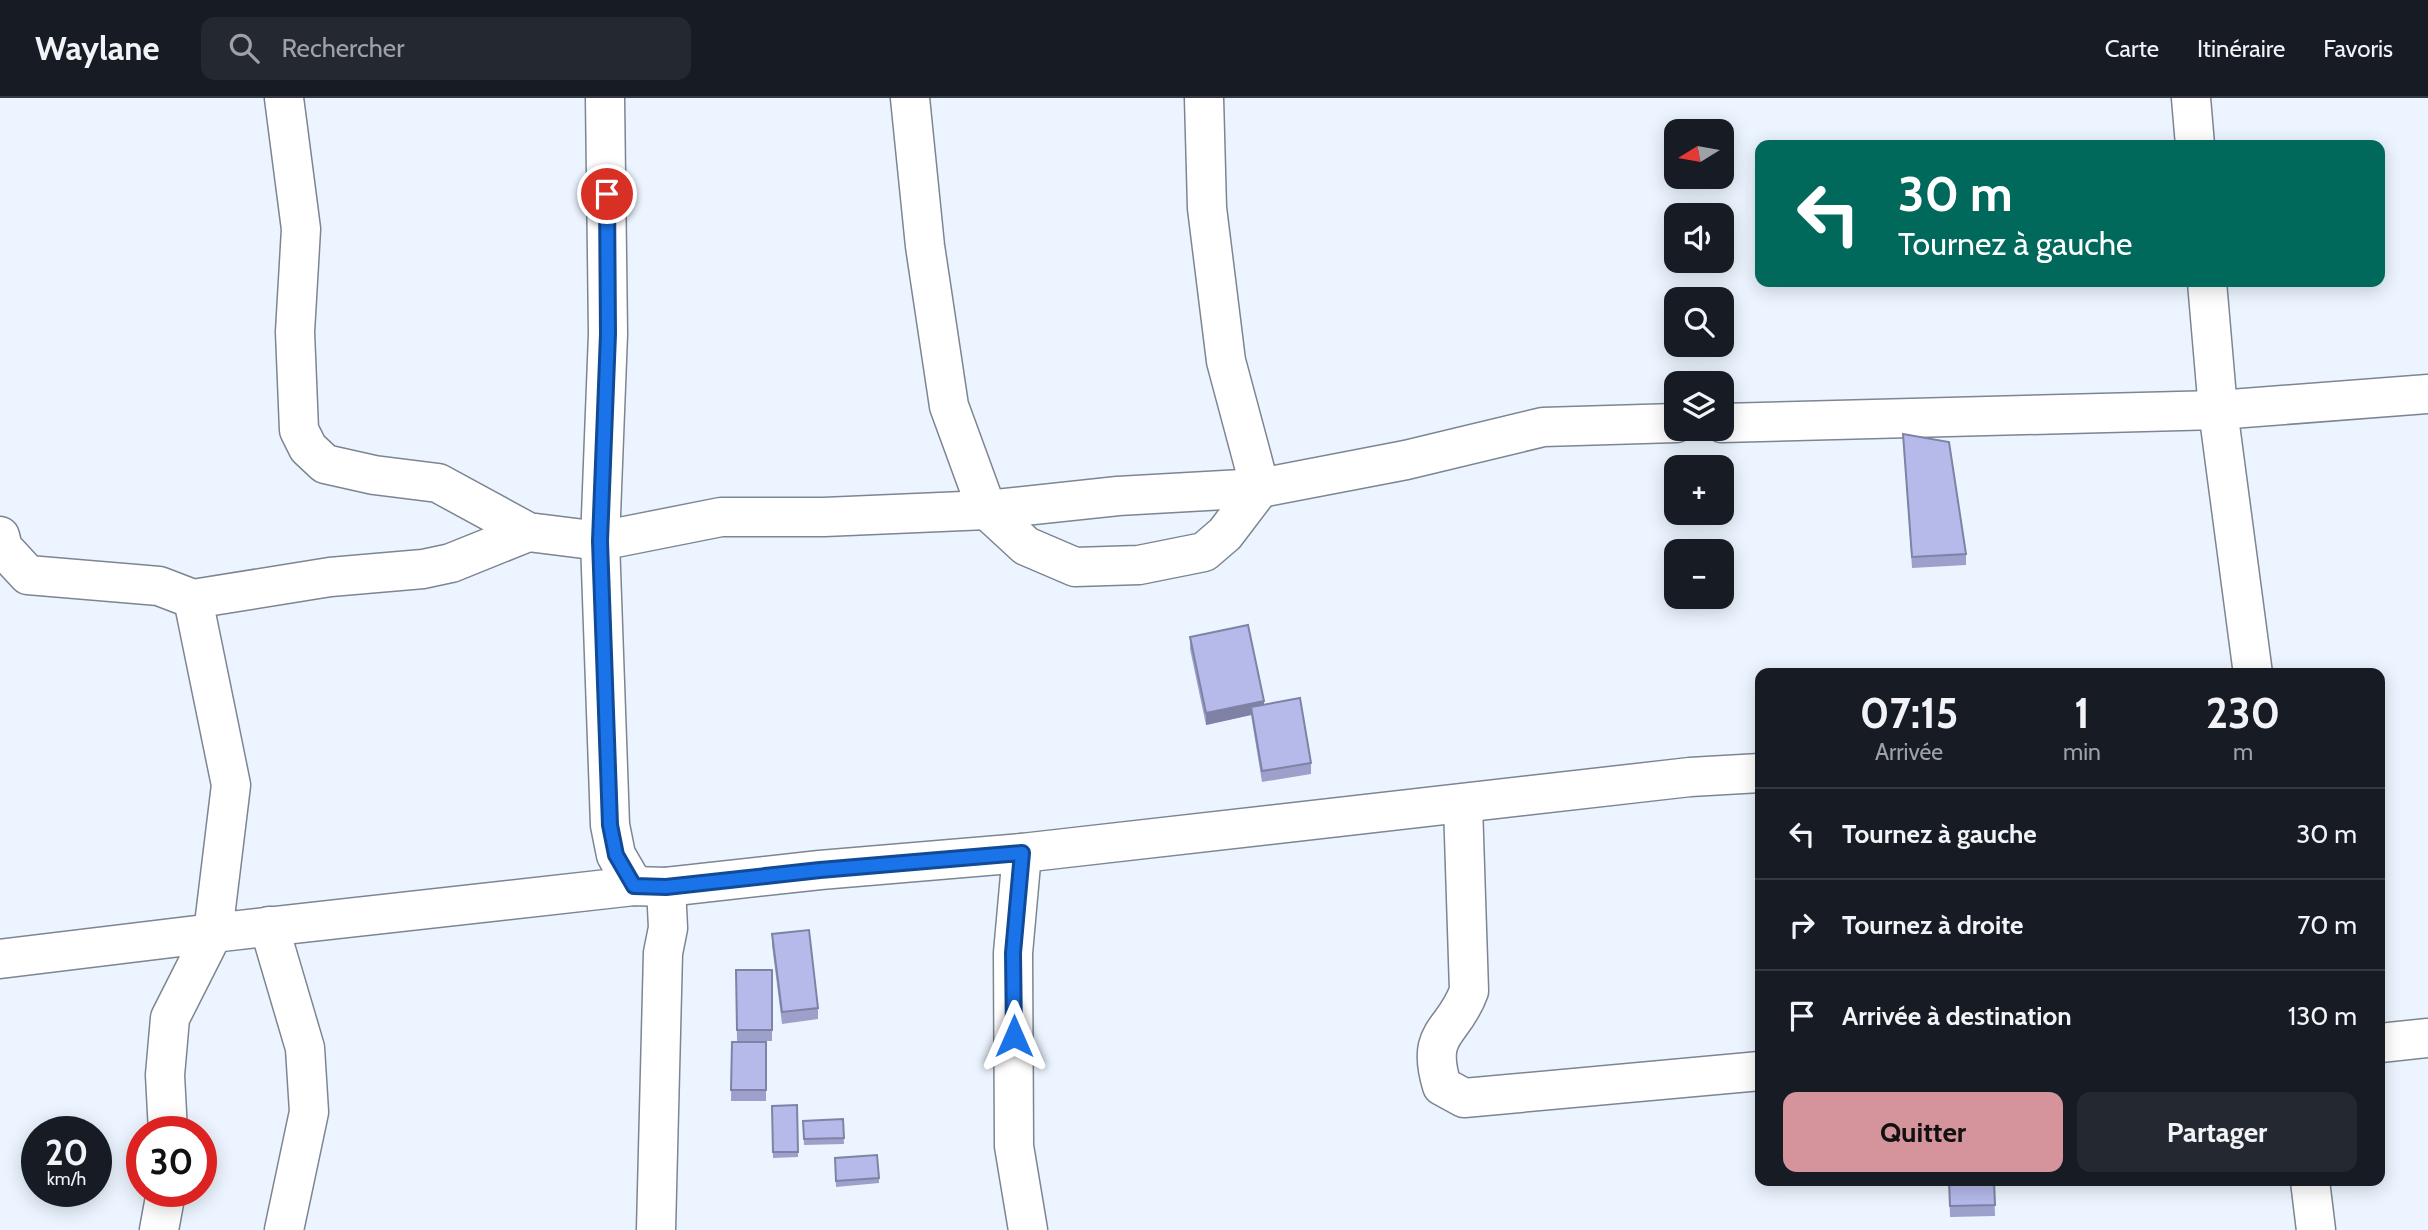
<!DOCTYPE html>
<html lang="fr">
<meta charset="utf-8">
<style>
:root{--surface:#171b24;--page:#242831;--text:#f1f3f6;--muted:#9ea1a6;--line:#363941;--accent:#d5949c}
body{margin:0;font-family:Cabin,sans-serif;background:var(--page);color:var(--text);height:100vh;display:flex;flex-direction:column;font-size:26px;white-space:nowrap}
*{box-sizing:border-box;margin:0}
p{font-size:23px;color:var(--muted)}
.icon{flex:none;width:38px;height:38px;fill:none;stroke:currentColor;stroke-width:2;stroke-linecap:round;stroke-linejoin:round}
.map{position:relative;flex:1;overflow:hidden}
.details{position:absolute;left:1755px;top:570px;width:630px;height:518px;display:flex;flex-direction:column;background:var(--surface);border-radius:14px;box-shadow:0 4px 18px #0003}
.details>*{flex:none}
.hud{position:absolute;left:1755px;top:42px;width:630px;height:147px;border-radius:14px;box-shadow:0 4px 18px #0003;background:#00695c;color:#fff;overflow:hidden}
.needle{width:46px;rotate:259deg}
.fabs{position:absolute;left:1664px;top:21px;display:grid;gap:14px}
.fabs a{display:grid;place-items:center;width:70px;height:70px;border-radius:14px;background:var(--surface);box-shadow:0 4px 18px #0003;font-size:35px}
.speed{position:absolute;left:21px;top:1018px;display:flex;gap:14px;font-size:35px;font-weight:700;text-align:center}
.speed>*{display:grid;place-content:center;width:91px;height:91px;border-radius:50%;background:var(--surface);box-shadow:0 4px 18px #0003;line-height:1}
.speed small{font-size:18px;font-weight:400}
.speed .limit{border:10px solid #d22;background:#fff;color:#111}
.pin{position:absolute;display:grid;place-items:center;width:60px;height:60px;color:#fff;margin:-30px;border:4px solid #fff;border-radius:50%;box-shadow:0 2px 7px #0007}
.me{position:absolute;width:77px;margin:-38px;rotate:0deg;stroke-linejoin:round;filter:drop-shadow(0 0 5px #0008)}
.turn{display:flex;align-items:center;gap:24px;height:147px;padding:0 28px;font-size:32px}
.turn .icon{width:91px;height:91px;stroke-width:2.5}
.turn b{display:block;font-size:49px;line-height:60px}
.eta{display:flex;justify-content:space-evenly;align-items:center;height:119px;text-align:center}
.eta b{font-size:42px;font-weight:700;line-height:49px}
.action{display:flex;gap:14px;margin-top:auto;padding:14px 28px}
.action a{flex:1;height:80px;border-radius:14px;background:var(--accent);color:#111;font-size:28px;font-weight:700;line-height:80px;text-align:center}
.action a+a{background:var(--page);color:var(--text)}
ul{padding:0;list-style:none}
li{display:flex;align-items:center;gap:21px;height:91px;padding:0 28px;border-top:2px solid var(--line)}
li div{flex:1}
li b{display:block;font-size:26px}
li em{font-style:normal}
header{display:flex;align-items:center;gap:42px;box-sizing:border-box;height:98px;padding:0 35px;background:var(--surface);border-bottom:2px solid var(--line)}
header strong{font-size:33px}
nav{display:flex;gap:38px;margin-inline-start:auto;font-size:24px}
.search{width:490px;height:63px;background:var(--page);display:flex;align-items:center;gap:18px;box-sizing:border-box;padding:0 24px;border-radius:14px;color:var(--muted);font-size:26px}
.map>svg:first-child{display:block}
</style>
<header>
<strong>Waylane</strong>
<div class="search"><svg class="icon" aria-label="search" viewBox="0 0 24 24"><circle cx="10" cy="10" r="6"/><path d="M15 15l6 6"/></svg>Rechercher</div>
<nav><a>Carte</a><a>Itinéraire</a><a>Favoris</a></nav>
</header>
<div class="map">
<svg width="2428" height="1132" viewBox="0 0 2428 1132">
<rect width="100%" height="100%" fill="#ecf5ff"/>
<g fill="none" stroke-linecap="round" stroke-linejoin="round">
<g stroke="#7c8591" stroke-width="41">
<g id="minor">
<path d="M 284,0 L 301,131 L 295,234 L 299,332 L 308,350 L 325,366 L 374,377 L 438,385 L 528,434 L 600,443 L 721,419 L 824,419 L 987,412 L 1118,398 L 1260,390 L 1406,362 L 1543,329 L 1676,325"/>
<path d="M 605,0 L 608,236 L 600,443 L 610,727 L 616,757 L 634,788"/>
<path d="M 910,0 L 925,148 L 949,308 L 987,412 L 1026,448 L 1075,469 L 1139,467 L 1204,454 L 1225,436 L 1260,390"/>
<path d="M 1204,0 L 1207,110 L 1226,263 L 1260,390"/>
<path d="M 2191,0 L 2195,47"/>
<path d="M 2207,184 L 2218,312 L 2253,576"/>
<path d="M 1722,325 L 2218,312 L 2428,296"/>
<path d="M 0,438 L 3,450 L 28,477 L 159,488 L 193,501 L 330,479 L 423,471 L 451,465 L 528,434"/>
<path d="M 193,501 L 231,687 L 213,835 L 634,788 L 666,789 L 820,772 L 1022,755 L 1690,679 L 1760,675"/>
<path d="M 1463,707 L 1469,893 C 1453,937 1425,932 1442,988 L 1464,1000 L 1760,973"/>
<path d="M 1022,755 L 1013,855 L 1014,1048 L 1028,1132"/>
<path d="M 269,828 L 305,950 L 309,1014 L 284,1132"/>
<path d="M 0,861 L 213,835 L 170,920 L 165,977 L 168,1034"/>
<path d="M 2380,945 L 2428,940"/>
<path d="M 2310,1083 L 2316,1132"/>
<path d="M 159,1132 L 166,1094"/>
<path d="M 656,1132 L 663,855 L 668,830 L 666,789"/>
</g>
</g>
<use href="#minor" stroke="#fff" stroke-width="38"/>
</g>
<g fill="#9ca0ca">
<path d="M 1903,336 L 1966,456 L 1966,467 L 1912,470 Z"/>
<path d="M 1190,539 L 1264,606 L 1311,665 L 1311,676 L 1262,684 L 1251,617 L 1206,627 L 1190,551 Z"/>
<path d="M 772,836 L 818,910 L 818,921 L 782,926 L 772,847 Z"/>
<path d="M 736,872 L 772,872 L 772,943 L 737,943 Z"/>
<path d="M 732,944 L 766,944 L 766,1003 L 731,1003 Z"/>
<path d="M 797,1007 L 798,1059 L 773,1060 L 772,1008 Z"/>
<path d="M 843,1021 L 844,1046 L 804,1047 L 803,1023 Z"/>
<path d="M 835,1060 L 879,1080 L 879,1085 L 836,1089 Z"/>
<path d="M 1949,1083 L 1994,1083 L 1995,1118 L 1950,1119 Z"/>
</g>
<path fill="#7f82a4" d="M 1264,603 L 1264,614 L 1251,609 L 1251,617 L 1206,627 L 1206,615 Z"/>
<g fill="#b5baeb" stroke="#7f82a4" stroke-width="2">
<path d="M 1903,336 L 1949,344 L 1966,456 L 1912,459 Z"/>
<path d="M 1248,527 L 1264,603 L 1206,615 L 1190,539 Z"/>
<path d="M 1300,600 L 1311,665 L 1262,673 L 1251,609 Z"/>
<path d="M 809,832 L 818,910 L 782,914 L 772,836 Z"/>
<path d="M 736,872 L 772,872 L 772,932 L 737,932 Z"/>
<path d="M 732,944 L 766,944 L 766,992 L 731,992 Z"/>
<path d="M 797,1007 L 798,1054 L 773,1054 L 772,1008 Z"/>
<path d="M 843,1021 L 844,1040 L 804,1041 L 803,1023 Z"/>
<path d="M 877,1057 L 879,1080 L 836,1083 L 835,1060 Z"/>
<path d="M 1949,1083 L 1994,1083 L 1995,1107 L 1950,1108 Z"/>
</g>
<g fill="none" stroke-linecap="round" stroke-linejoin="round">
<g stroke="#114b97" stroke-width="18">
<path id="route" d="M 607,96 L 608,236 L 600,443 L 610,727 L 616,757 L 634,788 L 666,789 L 820,772 L 1022,755 L 1013,855 L 1014,938"/>
</g>
<use href="#route" stroke="#1a73e8" stroke-width="12"/>
</g>
</svg>
<div class="fabs">
<a><svg class="needle" viewBox="-14 -14 28 28"><path d="M0-13l5 13h-10z" fill="#e53935"/><path d="M0 13l5-13h-10z" fill="#9ea1a6"/></svg></a>
<a><svg class="icon" aria-label="sound" viewBox="0 0 24 24"><path d="M4 9h4l5-4v14l-5-4H4zM17 9q2 3 0 6"/></svg></a>
<a><svg class="icon" aria-label="search" viewBox="0 0 24 24"><circle cx="10" cy="10" r="6"/><path d="M15 15l6 6"/></svg></a>
<a><svg class="icon" aria-label="layers" viewBox="0 0 24 24"><path d="M12 4l9 5-9 5-9-5zM3 14l9 5 9-5"/></svg></a>
<a>+</a>
<a>−</a>
</div>
<div class="speed"><div>20<small>km/h</small></div><div class="limit">30</div></div>
<div class="pin" style="left:607px;top:96px;background:#d93025"><svg class="icon" aria-label="arrive" viewBox="0 0 24 24"><path d="M6 21V4h12l-3 4 3 4H6"/></svg></div>
<svg class="me" style="left:1014px;top:938px" viewBox="-20 -20 40 40"><path d="M0-17L14 15 0 8-14 15z" fill="#1a73e8" stroke="#fff" stroke-width="4"/></svg>
<div class="hud">
<div class="turn"><svg class="icon" aria-label="left" viewBox="0 0 24 24"><path d="M17 20v-9H6M10 6l-5 5 5 5"/></svg><div><b>30 m</b>Tournez à gauche</div></div>
</div>
<section class="details">
<div class="eta">
<div><b>07:15</b><p>Arrivée</p></div>
<div><b>1</b><p>min</p></div>
<div><b>230</b><p>m</p></div>
</div>
<ul>
<li><svg class="icon" aria-label="left" viewBox="0 0 24 24"><path d="M17 20v-9H6M10 6l-5 5 5 5"/></svg><div><b>Tournez à gauche</b></div><em>30 m</em></li>
<li><svg class="icon" aria-label="right" viewBox="0 0 24 24"><path d="M7 20v-9h11M14 6l5 5-5 5"/></svg><div><b>Tournez à droite</b></div><em>70 m</em></li>
<li><svg class="icon" aria-label="arrive" viewBox="0 0 24 24"><path d="M6 21V4h12l-3 4 3 4H6"/></svg><div><b>Arrivée à destination</b></div><em>130 m</em></li>
</ul>
<div class="action"><a>Quitter</a><a>Partager</a></div>
</section>
</div>
